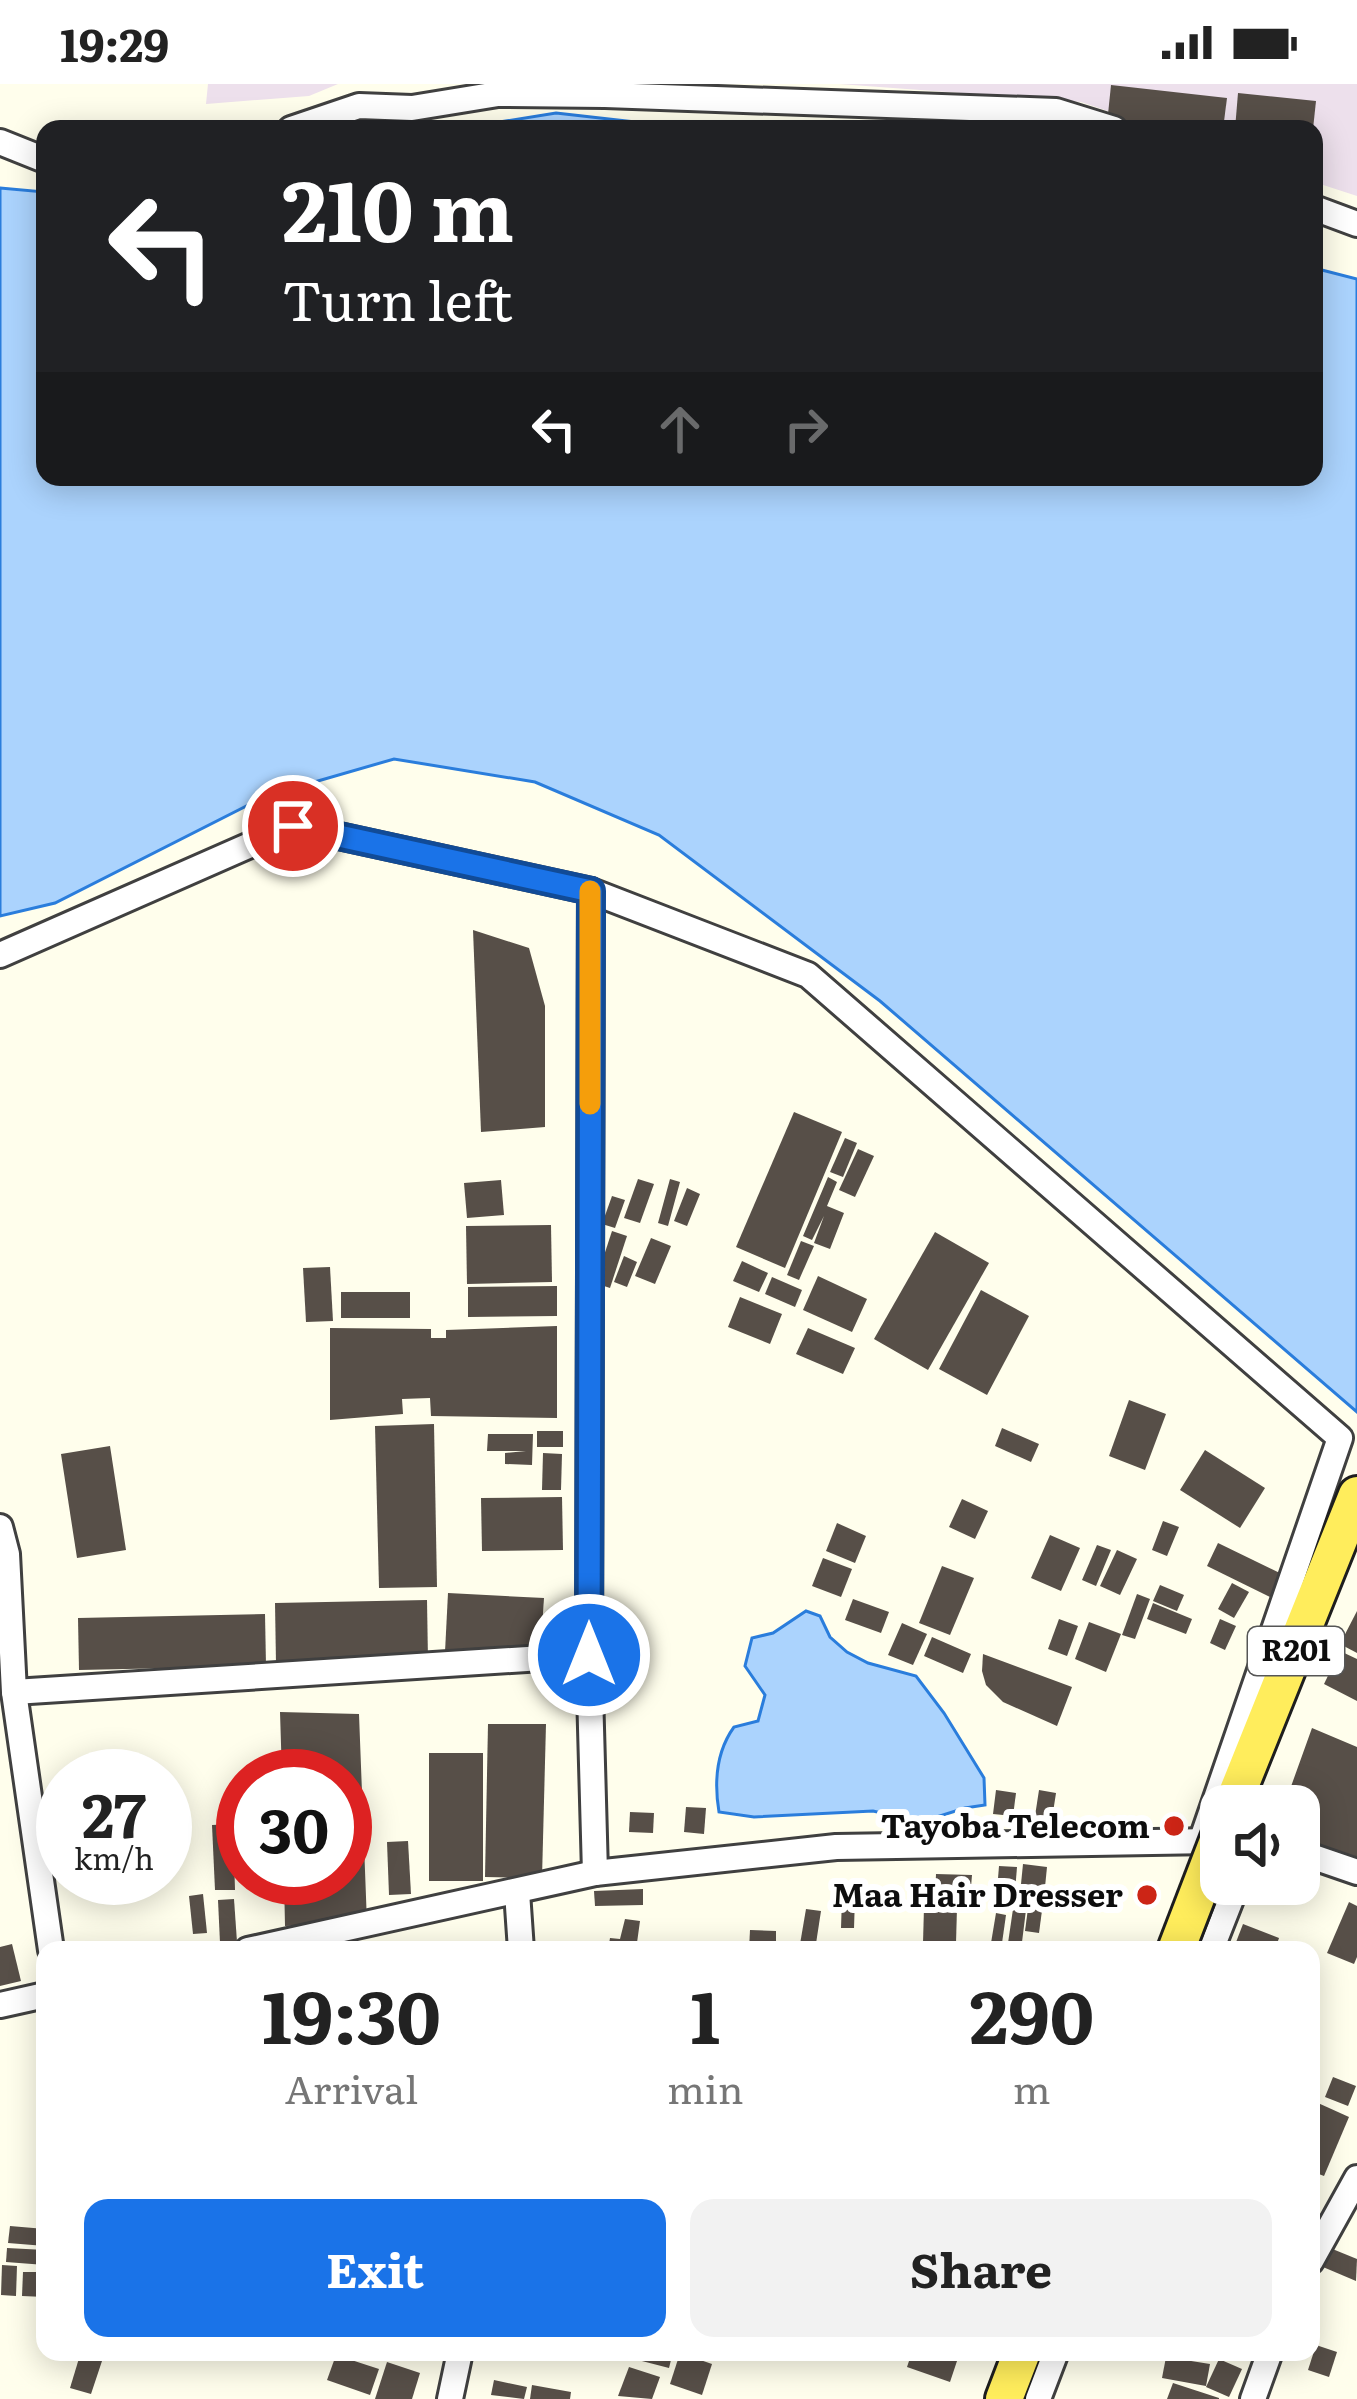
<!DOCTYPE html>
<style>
:root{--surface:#fff;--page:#f2f2f2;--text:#222;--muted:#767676;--accent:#1a73e8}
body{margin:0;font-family:Literata,serif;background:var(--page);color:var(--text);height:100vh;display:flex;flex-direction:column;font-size:45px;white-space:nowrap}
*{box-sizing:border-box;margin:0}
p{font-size:39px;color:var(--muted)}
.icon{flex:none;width:66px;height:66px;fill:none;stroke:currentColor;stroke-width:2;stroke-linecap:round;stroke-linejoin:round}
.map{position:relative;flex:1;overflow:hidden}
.side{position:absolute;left:36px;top:1857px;width:1284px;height:420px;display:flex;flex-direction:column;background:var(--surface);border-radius:24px;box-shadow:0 6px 30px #0003}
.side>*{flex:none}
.top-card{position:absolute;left:36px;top:36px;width:1287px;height:366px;border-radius:24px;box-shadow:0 6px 30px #0003;background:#202124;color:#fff;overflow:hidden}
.fabs{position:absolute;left:1200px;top:1701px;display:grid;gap:24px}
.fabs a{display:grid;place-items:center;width:120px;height:120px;border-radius:24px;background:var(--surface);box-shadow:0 6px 30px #0003;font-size:60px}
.speed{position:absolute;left:36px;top:1665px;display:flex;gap:24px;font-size:60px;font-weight:700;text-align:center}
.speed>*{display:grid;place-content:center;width:156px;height:156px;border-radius:50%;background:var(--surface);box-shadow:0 6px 30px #0003;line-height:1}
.speed small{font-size:30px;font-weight:400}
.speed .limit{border:18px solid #d22;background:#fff;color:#111}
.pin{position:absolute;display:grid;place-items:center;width:102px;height:102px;color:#fff;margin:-51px;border:6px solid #fff;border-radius:50%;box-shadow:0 3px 12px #0007}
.me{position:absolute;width:132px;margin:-66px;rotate:0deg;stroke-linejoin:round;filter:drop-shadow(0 0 9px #0008)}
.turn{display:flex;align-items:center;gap:42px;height:252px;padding:0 48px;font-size:54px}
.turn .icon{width:156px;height:156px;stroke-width:2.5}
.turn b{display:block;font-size:84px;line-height:102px}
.lanes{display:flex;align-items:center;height:114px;padding:0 48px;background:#0003;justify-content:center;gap:60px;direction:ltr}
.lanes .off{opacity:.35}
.eta{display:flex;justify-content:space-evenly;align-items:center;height:204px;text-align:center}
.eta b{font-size:72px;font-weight:700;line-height:84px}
.cta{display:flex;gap:24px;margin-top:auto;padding:24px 48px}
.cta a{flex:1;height:138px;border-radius:24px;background:var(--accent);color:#fff;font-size:48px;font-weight:700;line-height:138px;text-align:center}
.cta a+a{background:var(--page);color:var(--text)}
.status{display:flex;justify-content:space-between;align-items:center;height:84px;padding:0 60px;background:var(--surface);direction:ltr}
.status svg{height:33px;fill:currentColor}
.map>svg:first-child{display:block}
</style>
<div class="status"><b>19:29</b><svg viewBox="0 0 49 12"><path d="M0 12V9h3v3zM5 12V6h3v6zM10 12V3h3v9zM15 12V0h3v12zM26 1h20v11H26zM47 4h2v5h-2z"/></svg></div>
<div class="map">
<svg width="1357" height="2315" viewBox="0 0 1357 2315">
<rect width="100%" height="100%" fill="#fffeec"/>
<g fill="#ede0ec">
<path d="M 208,0 L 338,0 L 309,12 L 206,20 Z"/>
<path d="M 839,0 L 1357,0 L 1357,112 L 1314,98 L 1314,45 L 1161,45 L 1081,18 Z"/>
</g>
<g fill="#abd3fd" stroke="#2a7ddc" stroke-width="3">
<path d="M 556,29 L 697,45 L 456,45 Z"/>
<path d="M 0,104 L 45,108 L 45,393 L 1314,393 L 1314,184 L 1357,195 L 1357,1328 L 880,917 L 659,751 L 535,698 L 394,675 L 266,712 L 55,819 L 0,832 Z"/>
<path d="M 806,1527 L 820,1532 L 830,1553 L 847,1568 L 868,1579 L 916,1592 L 944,1629 L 984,1694 L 985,1721 L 965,1724 L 921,1738 L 873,1727 L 754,1733 L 719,1728 C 714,1698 716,1668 734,1643 L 758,1637 L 765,1611 L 745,1582 L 752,1554 L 773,1549 Z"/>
</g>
<g fill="#574f48">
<path d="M 1111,1 L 1227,14 L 1223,45 L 1151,45 L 1107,40 Z"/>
<path d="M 1238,9 L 1316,17 L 1313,45 L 1235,45 Z"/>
<path d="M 473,846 L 529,864 L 545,922 L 545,1043 L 481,1048 Z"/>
<path d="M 794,1028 L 842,1048 L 785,1184 L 736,1163 Z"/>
<path d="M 845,1054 L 857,1059 L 843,1093 L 830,1088 Z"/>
<path d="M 858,1065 L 874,1072 L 855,1113 L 839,1106 Z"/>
<path d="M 828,1093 L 837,1098 L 827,1122 L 844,1129 L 830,1165 L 814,1159 L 824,1132 L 812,1156 L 803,1152 Z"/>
<path d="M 638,1095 L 654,1100 L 640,1139 L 624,1134 Z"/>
<path d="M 670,1095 L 680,1098 L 668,1142 L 658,1139 Z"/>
<path d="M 501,1096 L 504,1131 L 467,1134 L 464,1099 Z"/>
<path d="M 687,1104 L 700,1110 L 687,1142 L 674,1137 Z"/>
<path d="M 612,1112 L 625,1116 L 615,1144 L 602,1140 Z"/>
<path d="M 551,1141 L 552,1198 L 467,1200 L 466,1142 Z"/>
<path d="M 612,1147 L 627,1152 L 610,1204 L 595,1199 Z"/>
<path d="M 935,1148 L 989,1179 L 928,1286 L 874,1255 Z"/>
<path d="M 651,1154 L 671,1162 L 655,1200 L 635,1192 Z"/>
<path d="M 801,1157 L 814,1162 L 799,1196 L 787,1191 Z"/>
<path d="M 624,1172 L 637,1178 L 627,1203 L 614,1198 Z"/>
<path d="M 742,1177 L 768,1189 L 759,1208 L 733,1197 Z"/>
<path d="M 330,1183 L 333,1237 L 306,1238 L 303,1184 Z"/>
<path d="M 818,1192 L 867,1215 L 852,1248 L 803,1226 Z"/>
<path d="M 772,1193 L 802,1206 L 795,1223 L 765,1210 Z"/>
<path d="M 557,1202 L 557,1232 L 468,1233 L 468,1203 Z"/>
<path d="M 981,1206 L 1029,1232 L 987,1311 L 939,1285 Z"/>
<rect x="341" y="1208" width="69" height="26"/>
<path d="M 740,1213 L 782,1230 L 770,1260 L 728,1243 Z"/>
<path d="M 557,1242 L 557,1334 L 431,1332 L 430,1314 L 402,1315 L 403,1330 L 330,1336 L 330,1244 L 431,1245 L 431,1254 L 446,1254 L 446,1246 Z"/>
<path d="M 808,1244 L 855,1264 L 843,1290 L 796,1270 Z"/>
<path d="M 1129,1316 L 1166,1330 L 1145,1386 L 1109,1372 Z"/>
<path d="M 434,1340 L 437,1503 L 379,1504 L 375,1342 Z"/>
<path d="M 1002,1344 L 1039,1360 L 1031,1378 L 995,1362 Z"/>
<rect x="537" y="1347" width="26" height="16"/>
<path d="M 488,1350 L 533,1350 L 532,1381 L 505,1380 L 505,1369 L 526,1367 L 487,1367 Z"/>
<path d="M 110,1362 L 126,1466 L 77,1474 L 61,1370 Z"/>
<path d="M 1205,1366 L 1265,1404 L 1240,1444 L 1180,1406 Z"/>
<path d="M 543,1369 L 562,1370 L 561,1406 L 542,1406 Z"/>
<path d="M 562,1413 L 563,1466 L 482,1467 L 481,1414 Z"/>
<path d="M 962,1415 L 988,1427 L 975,1455 L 949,1443 Z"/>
<path d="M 1163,1437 L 1179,1443 L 1167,1472 L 1152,1466 Z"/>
<path d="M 837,1439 L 866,1452 L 855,1479 L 826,1467 Z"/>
<path d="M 1050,1451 L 1080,1464 L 1061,1507 L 1031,1494 Z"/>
<path d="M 1218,1459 L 1284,1491 L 1272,1514 L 1207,1482 Z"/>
<path d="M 1097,1461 L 1111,1466 L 1096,1502 L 1082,1496 Z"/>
<path d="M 1117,1466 L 1137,1475 L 1120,1511 L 1100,1502 Z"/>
<path d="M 823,1474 L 852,1485 L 841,1513 L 812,1502 Z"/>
<path d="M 942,1482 L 974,1494 L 950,1551 L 919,1539 Z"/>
<path d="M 1232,1499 L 1249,1508 L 1234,1534 L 1218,1525 Z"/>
<path d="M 1160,1501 L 1184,1511 L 1177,1527 L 1153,1517 Z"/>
<path d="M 448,1509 L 544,1514 L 540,1573 L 445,1568 Z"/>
<path d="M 1137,1510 L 1150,1515 L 1135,1555 L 1122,1551 Z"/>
<path d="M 853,1515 L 889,1528 L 881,1549 L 845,1536 Z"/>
<path d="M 427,1516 L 428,1577 L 276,1580 L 275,1519 Z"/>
<path d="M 1153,1519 L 1192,1535 L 1186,1550 L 1147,1535 Z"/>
<path d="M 1357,1527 L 1357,1569 L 1340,1560 Z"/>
<path d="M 265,1530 L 266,1582 L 79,1586 L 78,1534 Z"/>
<path d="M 1059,1535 L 1078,1542 L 1067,1572 L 1048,1565 Z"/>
<path d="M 1220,1535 L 1236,1542 L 1225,1566 L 1210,1559 Z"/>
<path d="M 1089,1538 L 1121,1550 L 1106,1588 L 1075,1575 Z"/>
<path d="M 902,1539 L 927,1550 L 913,1581 L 888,1571 Z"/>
<path d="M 932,1553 L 971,1570 L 963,1589 L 924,1572 Z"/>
<path d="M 1340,1567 L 1357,1575 L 1357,1617 L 1324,1600 Z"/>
<path d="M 983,1570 L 1072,1603 L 1057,1642 L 1003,1618 L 986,1601 L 982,1587 Z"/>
<path d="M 280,1628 L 359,1630 L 367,1839 L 285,1842 L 284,1794 L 345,1794 L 345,1692 L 282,1692 Z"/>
<path d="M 488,1640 L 546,1640 L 542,1794 L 485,1793 Z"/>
<path d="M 1312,1644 L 1357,1663 L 1357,1774 L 1299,1761 L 1299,1722 L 1284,1722 Z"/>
<rect x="429" y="1669" width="54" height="128"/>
<path d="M 996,1706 L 1016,1709 L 1013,1732 L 993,1730 Z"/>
<path d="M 1039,1706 L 1056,1709 L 1052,1735 L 1035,1732 Z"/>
<path d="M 686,1723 L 706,1724 L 704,1750 L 684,1748 Z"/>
<path d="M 630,1728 L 654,1729 L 653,1749 L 629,1748 Z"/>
<path d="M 233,1740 L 235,1806 L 215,1806 L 212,1741 Z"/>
<path d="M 408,1757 L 411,1810 L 389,1811 L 387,1758 Z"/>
<path d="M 1023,1780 L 1047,1783 L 1044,1813 L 1020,1810 Z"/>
<path d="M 999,1782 L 1017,1783 L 1014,1820 L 996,1819 Z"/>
<path d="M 936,1790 L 972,1791 L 970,1815 L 935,1813 Z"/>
<path d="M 643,1805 L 643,1821 L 595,1822 L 594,1807 Z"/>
<path d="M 203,1810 L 207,1849 L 193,1850 L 189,1812 Z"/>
<path d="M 842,1812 L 855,1812 L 854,1844 L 841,1844 Z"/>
<path d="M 234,1815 L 237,1858 L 220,1859 L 218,1816 Z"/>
<path d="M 1029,1817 L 1043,1819 L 1039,1849 L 1025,1847 Z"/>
<path d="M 1349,1818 L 1357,1822 L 1357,1873 L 1354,1880 L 1327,1869 Z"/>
<path d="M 924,1823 L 957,1824 L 956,1859 L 923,1859 Z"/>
<path d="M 806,1825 L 821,1827 L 815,1866 L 799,1866 Z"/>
<path d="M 1013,1825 L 1026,1826 L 1021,1866 L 1007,1866 Z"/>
<path d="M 996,1829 L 1006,1831 L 1001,1866 L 990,1865 Z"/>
<path d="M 625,1835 L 640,1837 L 636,1866 L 608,1866 L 610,1854 L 620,1855 Z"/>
<path d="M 1243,1840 L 1279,1854 L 1275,1866 L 1233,1866 Z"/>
<path d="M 750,1846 L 776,1847 L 776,1866 L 749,1866 Z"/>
<path d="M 12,1860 L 21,1897 L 0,1902 L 0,1863 Z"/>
<path d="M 1333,1993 L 1356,2002 L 1348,2022 L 1325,2013 Z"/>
<path d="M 1318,2019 L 1349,2033 L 1324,2092 L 1311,2087 L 1311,2035 Z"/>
<path d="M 10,2142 L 45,2145 L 45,2162 L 8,2159 Z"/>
<path d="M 7,2164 L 45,2166 L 45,2181 L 6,2178 Z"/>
<path d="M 1330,2164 L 1357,2175 L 1356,2197 L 1323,2183 Z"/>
<path d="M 2,2181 L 17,2182 L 16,2212 L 1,2211 Z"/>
<path d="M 23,2188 L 45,2188 L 45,2213 L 22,2212 Z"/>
<path d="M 1316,2261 L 1337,2268 L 1329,2293 L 1308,2286 Z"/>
<path d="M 607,2268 L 673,2268 L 669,2284 Z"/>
<path d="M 912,2268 L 951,2268 L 959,2271 L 950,2298 L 907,2283 Z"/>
<path d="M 680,2269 L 712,2280 L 702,2311 L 670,2300 Z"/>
<path d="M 80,2271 L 102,2277 L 91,2310 L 70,2304 Z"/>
<path d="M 336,2271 L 379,2285 L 370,2311 L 327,2296 Z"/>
<path d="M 1166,2273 L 1210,2280 L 1206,2302 L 1162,2294 Z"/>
<path d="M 1219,2275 L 1242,2285 L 1229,2313 L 1206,2303 Z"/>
<path d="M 387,2278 L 420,2289 L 412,2315 L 375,2315 Z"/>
<path d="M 629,2283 L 660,2293 L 652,2315 L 618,2312 Z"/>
<path d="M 494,2296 L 527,2303 L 524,2315 L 491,2311 Z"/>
<path d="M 1173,2299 L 1219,2314 L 1219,2315 L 1167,2315 Z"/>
<path d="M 532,2301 L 571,2308 L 570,2315 L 530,2315 Z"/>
</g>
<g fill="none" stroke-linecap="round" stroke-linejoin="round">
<g stroke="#404040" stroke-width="30">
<g id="street">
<path d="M 291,45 L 359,22 L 412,24 L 498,10 L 605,11 L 1056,27 L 1114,45"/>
<path d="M 0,58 L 45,76"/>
<path d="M 1314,124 L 1357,140"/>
<path d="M 591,807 L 589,1571 L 595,1789"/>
<path d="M 0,871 L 293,742 L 591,807 L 808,891 L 1340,1354 L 1201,1758"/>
<path d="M 0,1443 L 7,1470 L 14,1608 L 51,1866"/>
<path d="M 14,1608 L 589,1571"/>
<path d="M 1299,1768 L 1357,1788"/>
<path d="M 517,1808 L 521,1866"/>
<path d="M 248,1866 L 595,1789 L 836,1763 L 1213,1757"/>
<path d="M 1211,1866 L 1237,1800"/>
<path d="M 0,1921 L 45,1911"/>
<path d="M 1311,2177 L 1357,2094"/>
<path d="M 450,2315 L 460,2268"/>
<path d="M 1038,2315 L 1056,2268"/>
<path d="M 1253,2315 L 1270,2268"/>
</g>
</g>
<g stroke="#1e1e1e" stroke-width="42">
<g id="primary">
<path d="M 1232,1722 L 1357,1411"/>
<path d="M 1004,2315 L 1022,2268"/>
</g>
</g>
<use href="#street" stroke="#fff" stroke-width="24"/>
<use href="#primary" stroke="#ffed5c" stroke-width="36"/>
<g stroke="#1e1e1e" stroke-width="42" stroke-linecap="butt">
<path id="primary-bridge" d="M 1176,1866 L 1221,1749"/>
</g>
<use href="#primary-bridge" stroke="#ffed5c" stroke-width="36"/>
</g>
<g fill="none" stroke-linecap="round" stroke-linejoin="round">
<g stroke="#114b97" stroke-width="30">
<path id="route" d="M 293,742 L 591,807 L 589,1571"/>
</g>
<use href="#route" stroke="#1a73e8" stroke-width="21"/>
<path stroke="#f59e0b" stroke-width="21" d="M 590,1020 L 590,807"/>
</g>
<g fill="#cc2516" stroke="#fff" stroke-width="4.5">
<circle cx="1174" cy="1742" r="12"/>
<circle cx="1147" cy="1811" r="12"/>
</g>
<g text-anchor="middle" stroke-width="12" stroke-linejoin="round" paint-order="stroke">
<rect fill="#fff" stroke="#565656" stroke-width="3" x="1248" y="1543" width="96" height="48" rx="9"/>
<g font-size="30" font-weight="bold" fill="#0d0d0d">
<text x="1296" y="1577">R201</text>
</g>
<g font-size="33" font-weight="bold" fill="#0d0d0d" stroke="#fff" text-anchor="end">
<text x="1150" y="1754">Tayoba Telecom</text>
<text x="1123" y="1823">Maa Hair Dresser</text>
</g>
</g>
</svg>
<div class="fabs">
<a><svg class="icon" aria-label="sound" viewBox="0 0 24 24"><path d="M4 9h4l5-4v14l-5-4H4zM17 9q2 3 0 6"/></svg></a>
</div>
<div class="speed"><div>27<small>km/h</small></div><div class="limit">30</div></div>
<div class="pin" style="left:293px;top:742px;background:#d93025"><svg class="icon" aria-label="arrive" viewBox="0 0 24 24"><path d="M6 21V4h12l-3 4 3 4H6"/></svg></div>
<svg class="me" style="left:589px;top:1571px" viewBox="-20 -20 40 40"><circle r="17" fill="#1a73e8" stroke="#fff" stroke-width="3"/><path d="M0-11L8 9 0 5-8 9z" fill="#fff"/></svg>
<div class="top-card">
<div class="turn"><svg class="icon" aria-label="left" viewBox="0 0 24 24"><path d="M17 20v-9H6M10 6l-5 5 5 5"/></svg><div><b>210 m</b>Turn left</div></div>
<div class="lanes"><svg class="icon" aria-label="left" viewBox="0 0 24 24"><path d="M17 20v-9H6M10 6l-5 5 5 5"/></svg><svg class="icon off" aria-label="ahead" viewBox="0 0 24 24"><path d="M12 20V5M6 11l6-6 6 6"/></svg><svg class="icon off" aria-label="right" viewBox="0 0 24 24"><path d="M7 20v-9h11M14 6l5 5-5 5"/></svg></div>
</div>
<section class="side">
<div class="eta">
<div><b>19:30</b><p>Arrival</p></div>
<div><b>1</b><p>min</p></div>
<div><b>290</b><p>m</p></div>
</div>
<div class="cta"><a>Exit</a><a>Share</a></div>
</section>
</div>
